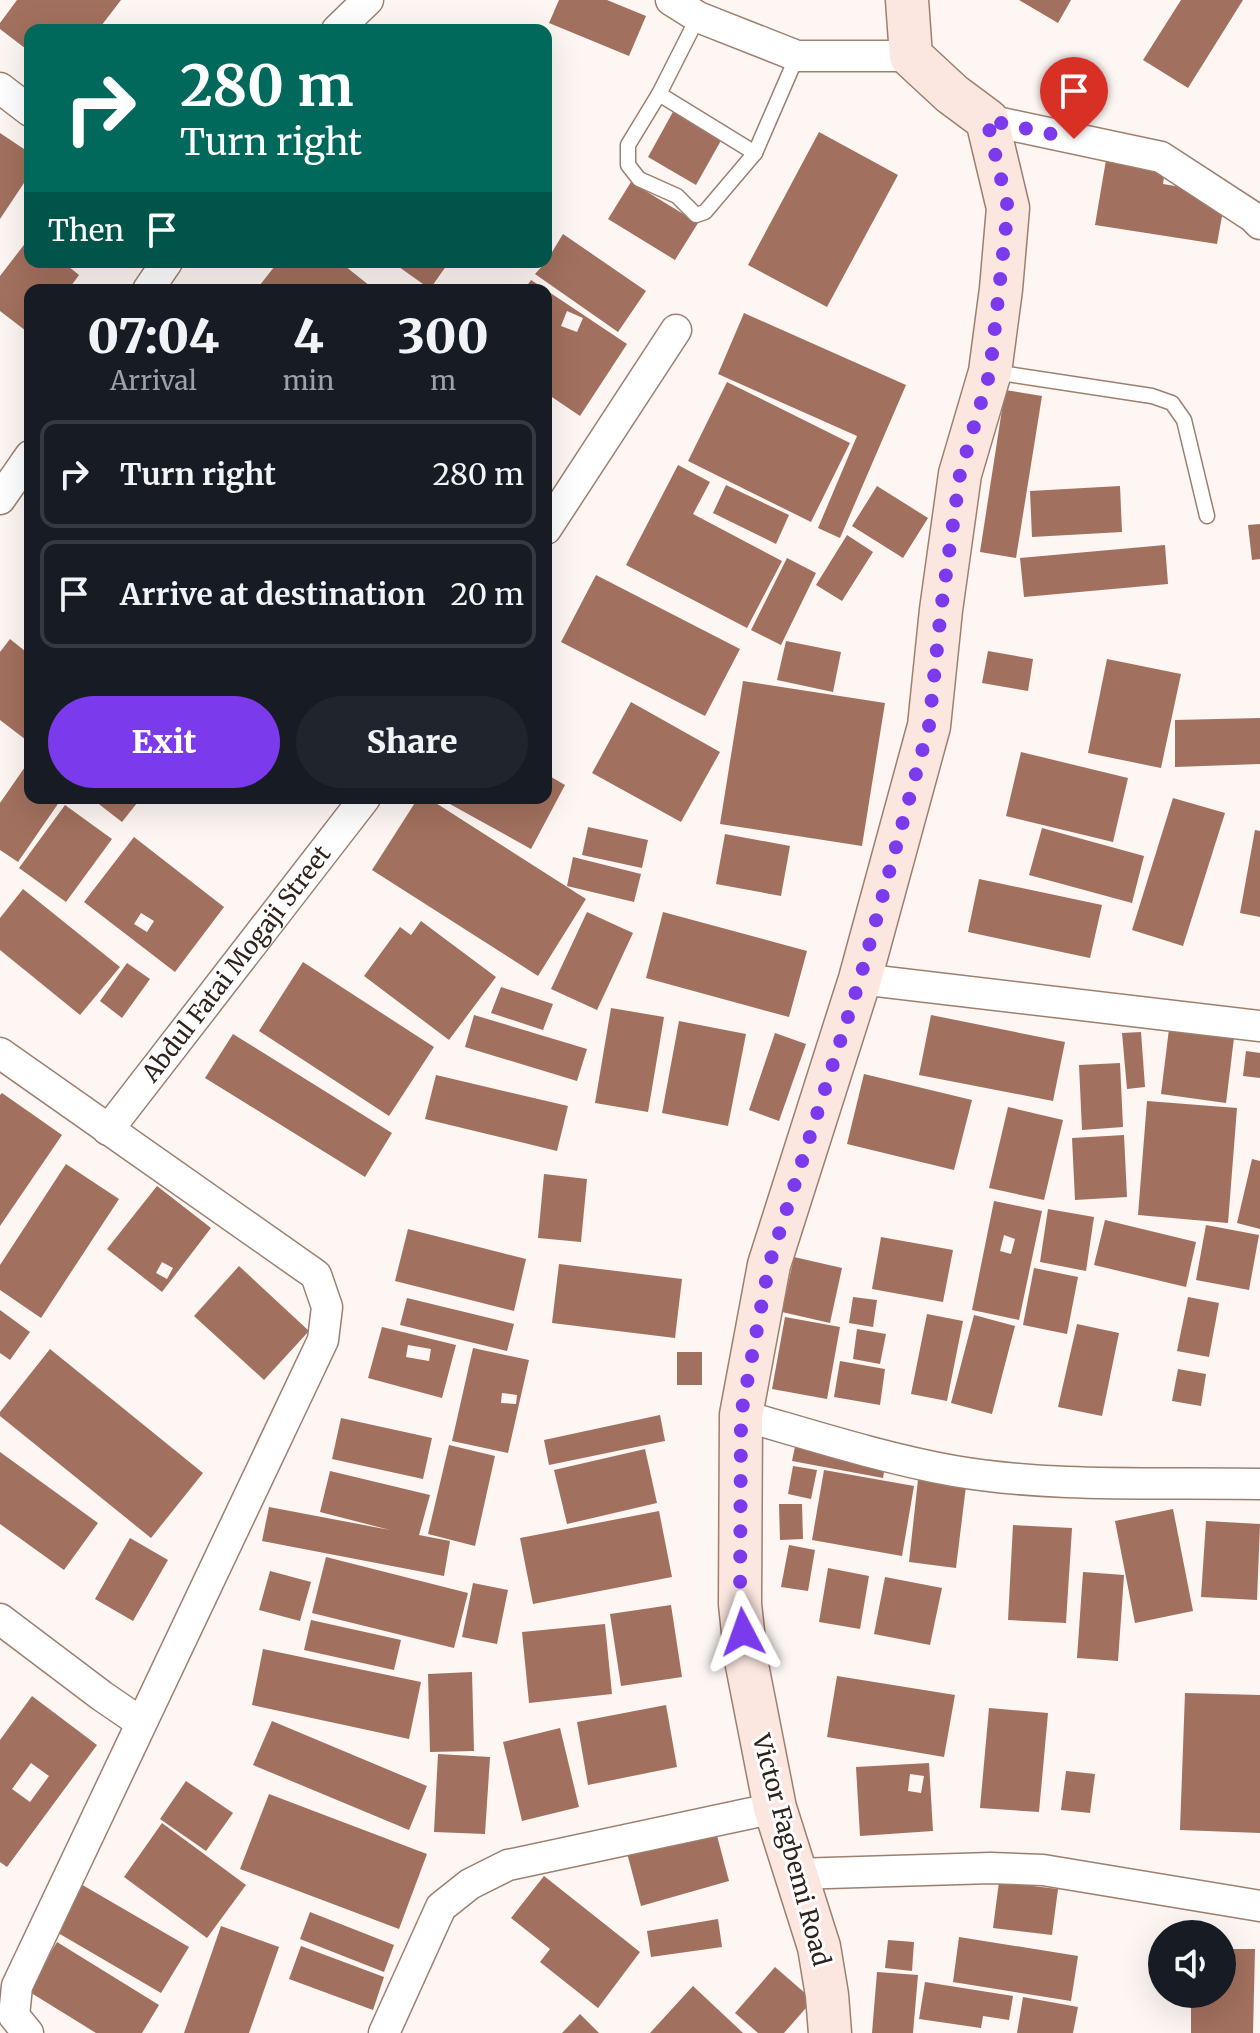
<!DOCTYPE html>
<style>
:root{--surface:#171b24;--page:#20242c;--text:#f1f3f6;--muted:#9ea1a6;--line:#363941;--accent:#7c3aed}
body{margin:0;font-family:Merriweather,serif;background:var(--page);color:var(--text);height:100vh;display:flex;flex-direction:column;font-size:30px;white-space:nowrap}
*{box-sizing:border-box;margin:0}
p{font-size:26px;color:var(--muted)}
.icon{flex:none;width:44px;height:44px;fill:none;stroke:currentColor;stroke-width:2;stroke-linecap:round;stroke-linejoin:round}
.map{position:relative;flex:1;overflow:hidden}
.side{position:absolute;left:24px;top:284px;width:528px;height:520px;display:flex;flex-direction:column;background:var(--surface);border-radius:16px;box-shadow:0 8px 32px #0002}
.side>*{flex:none}
.guide{position:absolute;left:24px;top:24px;width:528px;height:244px;border-radius:16px;box-shadow:0 8px 32px #0002;background:#00695c;color:#fff;overflow:hidden}
.buttons{position:absolute;left:1148px;top:1920px;display:grid;gap:16px}
.buttons a{display:grid;place-items:center;width:88px;height:88px;border-radius:50%;background:var(--surface);box-shadow:0 8px 32px #0002;font-size:40px}
.pin{position:absolute;display:grid;place-items:center;width:68px;height:68px;color:#fff;margin:-82px -34px;border-radius:50% 50% 50% 0;rotate:-45deg;box-shadow:0 0 8px #0007}
.pin .icon{rotate:45deg}
.me{position:absolute;width:88px;margin:-44px;rotate:356deg;stroke-linejoin:round;filter:drop-shadow(0 0 6px #0008)}
.turn{display:flex;align-items:center;gap:28px;height:168px;padding:0 24px;font-size:36px}
.turn .icon{width:104px;height:104px;stroke-width:2.5}
.turn b{display:block;font-size:56px;line-height:68px}
.then{display:flex;align-items:center;height:76px;padding:0 24px;background:#0003;gap:16px;font-size:30px}
.eta{display:flex;justify-content:space-evenly;align-items:center;height:136px;text-align:center}
.eta b{font-size:48px;font-weight:800;line-height:56px}
.button{display:flex;gap:16px;margin-top:auto;padding:16px 24px}
.button a{flex:1;height:92px;border-radius:48px;background:var(--accent);color:#fff;font-size:32px;font-weight:800;line-height:92px;text-align:center}
.button a+a{background:var(--page);color:var(--text)}
ul{padding:0;list-style:none}
li{display:flex;align-items:center;gap:24px;height:108px;margin:0 16px 12px;padding:0 8px;border:4px solid var(--line);border-radius:16px}
li div{flex:1}
li b{display:block;font-size:30px}
li em{font-style:normal}
.map>svg:first-child{display:block}
</style>
<div class="map">
<svg width="1260" height="2033" viewBox="0 0 1260 2033">
<rect width="100%" height="100%" fill="#fdf6f3"/>
<g fill="#a2705e" fill-rule="evenodd">
<path d="M 17,0 L 121,0 L 98,30 L 30,30 L 30,52 L 0,29 L 0,23 Z"/>
<path d="M 559,0 L 607,0 L 646,16 L 629,56 L 549,23 Z"/>
<path d="M 1019,0 L 1071,0 L 1058,23 Z"/>
<path d="M 1181,0 L 1243,0 L 1188,88 L 1143,60 Z"/>
<path d="M 674,110 L 723,137 L 696,185 L 648,157 Z"/>
<path d="M 819,132 L 898,175 L 827,307 L 748,265 Z"/>
<path d="M 0,133 L 30,153 L 30,174 L 0,219 Z"/>
<path d="M 1106,160 L 1165,170 L 1163,184 L 1199,190 L 1197,200 L 1224,205 L 1217,244 L 1095,225 Z"/>
<path d="M 631,182 L 698,223 L 675,260 L 608,219 Z"/>
<path d="M 563,234 L 646,291 L 618,332 L 535,274 L 546,262 Z"/>
<path d="M 30,237 L 30,262 L 63,262 L 79,275 L 68,290 L 30,290 L 30,334 L 0,311 L 0,276 Z"/>
<path d="M 278,262 L 340,262 L 375,290 L 256,290 Z"/>
<path d="M 392,262 L 449,262 L 430,289 Z"/>
<path d="M 531,280 L 627,344 L 580,416 L 546,393 L 546,290 L 524,290 ZM 567,311 L 583,318 L 577,332 L 561,326 Z"/>
<path d="M 744,313 L 906,385 L 840,538 L 818,528 L 857,436 L 718,374 Z"/>
<path d="M 727,382 L 850,443 L 811,522 L 688,461 Z"/>
<path d="M 1005,390 L 1042,396 L 1016,558 L 980,552 Z"/>
<path d="M 678,465 L 710,482 L 693,514 L 782,561 L 747,628 L 626,565 Z"/>
<path d="M 726,485 L 789,515 L 776,544 L 713,513 Z"/>
<path d="M 877,486 L 928,518 L 903,558 L 852,526 Z"/>
<path d="M 1120,486 L 1122,532 L 1032,537 L 1030,491 Z"/>
<path d="M 1260,524 L 1260,559 L 1252,560 L 1248,525 Z"/>
<path d="M 847,535 L 873,552 L 842,601 L 816,585 Z"/>
<path d="M 1165,545 L 1168,584 L 1024,597 L 1020,558 Z"/>
<path d="M 787,558 L 816,573 L 781,645 L 751,630 Z"/>
<path d="M 596,575 L 740,649 L 705,716 L 561,642 Z"/>
<path d="M 10,639 L 30,655 L 30,743 L 0,720 L 0,652 Z"/>
<path d="M 786,641 L 841,652 L 833,692 L 777,680 Z"/>
<path d="M 988,651 L 1033,659 L 1028,691 L 982,683 Z"/>
<path d="M 1107,659 L 1181,674 L 1161,768 L 1088,753 Z"/>
<path d="M 743,681 L 885,703 L 862,846 L 720,824 Z"/>
<path d="M 631,702 L 720,752 L 681,822 L 592,773 Z"/>
<path d="M 1260,718 L 1260,764 L 1175,767 L 1175,720 Z"/>
<path d="M 1021,752 L 1128,778 L 1113,842 L 1006,816 Z"/>
<path d="M 27,764 L 30,766 L 30,798 L 62,798 L 18,862 L 0,850 L 0,803 Z"/>
<path d="M 546,774 L 565,785 L 531,849 L 439,798 L 546,798 Z"/>
<path d="M 91,798 L 141,798 L 122,822 Z"/>
<path d="M 418,798 L 428,798 L 586,899 L 538,976 L 372,870 Z"/>
<path d="M 1173,798 L 1225,813 L 1183,946 L 1132,930 Z"/>
<path d="M 65,805 L 112,839 L 66,902 L 19,868 Z"/>
<path d="M 588,827 L 648,840 L 642,868 L 582,855 Z"/>
<path d="M 1042,828 L 1144,856 L 1132,903 L 1029,875 Z"/>
<path d="M 1255,830 L 1260,831 L 1260,917 L 1240,913 Z"/>
<path d="M 725,834 L 790,846 L 781,896 L 716,884 Z"/>
<path d="M 134,837 L 224,907 L 175,972 L 84,902 ZM 141,913 L 154,921 L 147,932 L 134,924 Z"/>
<path d="M 573,857 L 641,874 L 634,902 L 567,886 Z"/>
<path d="M 979,879 L 1102,905 L 1090,958 L 968,932 Z"/>
<path d="M 23,889 L 120,967 L 80,1015 L 0,950 L 0,918 Z"/>
<path d="M 587,912 L 633,933 L 597,1010 L 551,989 Z"/>
<path d="M 663,912 L 807,951 L 789,1017 L 646,978 Z"/>
<path d="M 421,921 L 496,977 L 449,1040 L 364,976 L 400,927 L 411,935 Z"/>
<path d="M 303,962 L 434,1047 L 389,1116 L 259,1031 Z"/>
<path d="M 127,963 L 150,979 L 122,1018 L 100,1001 Z"/>
<path d="M 501,987 L 553,1004 L 543,1030 L 491,1013 Z"/>
<path d="M 611,1008 L 664,1017 L 648,1112 L 595,1103 Z"/>
<path d="M 474,1015 L 587,1049 L 577,1081 L 465,1047 Z"/>
<path d="M 931,1015 L 1065,1042 L 1053,1101 L 919,1075 Z"/>
<path d="M 679,1021 L 746,1034 L 728,1126 L 662,1113 Z"/>
<path d="M 1169,1029 L 1234,1038 L 1226,1103 L 1161,1094 Z"/>
<path d="M 1141,1032 L 1145,1087 L 1127,1089 L 1122,1033 Z"/>
<path d="M 775,1033 L 806,1044 L 779,1121 L 749,1110 Z"/>
<path d="M 233,1034 L 392,1133 L 365,1177 L 205,1078 Z"/>
<path d="M 1246,1051 L 1260,1053 L 1260,1078 L 1243,1076 Z"/>
<path d="M 1120,1063 L 1123,1127 L 1082,1130 L 1079,1065 Z"/>
<path d="M 864,1074 L 972,1100 L 954,1170 L 847,1144 Z"/>
<path d="M 436,1075 L 568,1106 L 557,1151 L 425,1119 Z"/>
<path d="M 2,1093 L 62,1135 L 0,1226 L 0,1095 Z"/>
<path d="M 1147,1101 L 1237,1108 L 1228,1223 L 1138,1215 Z"/>
<path d="M 1008,1107 L 1063,1120 L 1044,1200 L 989,1188 Z"/>
<path d="M 1124,1135 L 1127,1197 L 1075,1200 L 1072,1138 Z"/>
<path d="M 1252,1159 L 1260,1161 L 1260,1229 L 1237,1223 Z"/>
<path d="M 66,1164 L 119,1199 L 41,1318 L 0,1290 L 0,1265 Z"/>
<path d="M 544,1174 L 587,1179 L 581,1242 L 538,1238 Z"/>
<path d="M 157,1186 L 211,1228 L 162,1292 L 107,1249 ZM 162,1262 L 173,1268 L 167,1279 L 156,1273 Z"/>
<path d="M 994,1201 L 1042,1211 L 1019,1320 L 972,1310 ZM 1004,1235 L 1015,1239 L 1011,1254 L 1000,1251 Z"/>
<path d="M 1048,1209 L 1094,1217 L 1086,1271 L 1040,1262 Z"/>
<path d="M 1105,1220 L 1196,1242 L 1186,1287 L 1094,1265 Z"/>
<path d="M 1206,1225 L 1259,1235 L 1249,1290 L 1196,1280 Z"/>
<path d="M 408,1229 L 526,1259 L 514,1311 L 395,1281 Z"/>
<path d="M 881,1237 L 953,1250 L 943,1302 L 872,1289 Z"/>
<path d="M 794,1257 L 842,1268 L 830,1323 L 782,1312 Z"/>
<path d="M 559,1264 L 682,1279 L 675,1338 L 552,1323 Z"/>
<path d="M 239,1266 L 309,1331 L 264,1380 L 194,1316 Z"/>
<path d="M 1034,1268 L 1078,1277 L 1067,1334 L 1023,1325 Z"/>
<path d="M 853,1297 L 877,1300 L 873,1327 L 849,1323 Z"/>
<path d="M 1188,1297 L 1219,1303 L 1209,1357 L 1177,1351 Z"/>
<path d="M 407,1298 L 514,1324 L 507,1351 L 400,1325 Z"/>
<path d="M 0,1310 L 30,1332 L 10,1360 L 0,1353 Z"/>
<path d="M 927,1314 L 963,1321 L 947,1401 L 911,1394 Z"/>
<path d="M 974,1315 L 1015,1326 L 992,1414 L 951,1403 Z"/>
<path d="M 785,1317 L 840,1327 L 827,1399 L 772,1389 Z"/>
<path d="M 1077,1324 L 1119,1333 L 1102,1416 L 1058,1407 Z"/>
<path d="M 382,1327 L 456,1345 L 442,1398 L 368,1378 ZM 408,1345 L 431,1349 L 429,1361 L 406,1357 Z"/>
<path d="M 857,1329 L 886,1334 L 880,1364 L 853,1359 Z"/>
<path d="M 473,1348 L 529,1360 L 508,1453 L 452,1441 ZM 502,1393 L 517,1395 L 516,1404 L 501,1403 Z"/>
<path d="M 50,1349 L 203,1473 L 151,1538 L 0,1416 L 0,1412 Z"/>
<rect x="677" y="1352" width="25" height="33"/>
<path d="M 840,1361 L 885,1369 L 880,1405 L 834,1397 Z"/>
<path d="M 1178,1369 L 1206,1374 L 1201,1406 L 1172,1401 Z"/>
<path d="M 660,1415 L 665,1441 L 549,1465 L 544,1440 Z"/>
<path d="M 341,1418 L 432,1438 L 423,1479 L 332,1459 Z"/>
<path d="M 796,1442 L 886,1460 L 883,1478 L 792,1461 Z"/>
<path d="M 449,1445 L 495,1456 L 475,1546 L 428,1534 Z"/>
<path d="M 645,1449 L 657,1503 L 567,1524 L 554,1470 Z"/>
<path d="M 0,1452 L 98,1523 L 64,1570 L 0,1524 Z"/>
<path d="M 793,1466 L 817,1470 L 811,1499 L 788,1494 Z"/>
<path d="M 824,1470 L 914,1486 L 902,1556 L 812,1540 Z"/>
<path d="M 330,1471 L 430,1495 L 419,1535 L 450,1541 L 444,1576 L 262,1541 L 269,1507 L 390,1530 L 320,1512 Z"/>
<path d="M 918,1480 L 966,1486 L 956,1568 L 909,1562 Z"/>
<path d="M 779,1504 L 802,1504 L 803,1539 L 780,1540 Z"/>
<path d="M 1173,1509 L 1193,1611 L 1135,1623 L 1115,1521 Z"/>
<path d="M 659,1511 L 672,1577 L 533,1604 L 520,1538 Z"/>
<path d="M 1206,1521 L 1260,1524 L 1257,1600 L 1201,1597 Z"/>
<path d="M 1013,1525 L 1072,1528 L 1066,1623 L 1008,1620 Z"/>
<path d="M 130,1538 L 168,1560 L 133,1621 L 95,1599 Z"/>
<path d="M 789,1545 L 815,1550 L 808,1591 L 781,1587 Z"/>
<path d="M 326,1557 L 468,1593 L 454,1648 L 312,1613 Z"/>
<path d="M 828,1568 L 869,1576 L 860,1629 L 819,1622 Z"/>
<path d="M 270,1571 L 311,1582 L 300,1621 L 259,1610 Z"/>
<path d="M 1083,1572 L 1124,1575 L 1118,1661 L 1077,1658 Z"/>
<path d="M 885,1577 L 942,1588 L 930,1645 L 874,1634 Z"/>
<path d="M 473,1583 L 508,1590 L 497,1644 L 462,1637 Z"/>
<path d="M 671,1605 L 682,1677 L 621,1686 L 610,1614 Z"/>
<path d="M 311,1620 L 401,1640 L 394,1670 L 304,1650 Z"/>
<path d="M 605,1624 L 612,1694 L 529,1703 L 522,1632 Z"/>
<path d="M 263,1649 L 421,1682 L 409,1739 L 252,1705 Z"/>
<path d="M 472,1672 L 474,1751 L 430,1752 L 428,1674 Z"/>
<path d="M 837,1676 L 955,1695 L 944,1757 L 827,1737 Z"/>
<path d="M 1185,1693 L 1260,1695 L 1260,1833 L 1180,1830 Z"/>
<path d="M 32,1696 L 97,1745 L 7,1867 L 0,1862 L 0,1740 ZM 31,1763 L 49,1776 L 30,1802 L 12,1789 Z"/>
<path d="M 666,1705 L 677,1767 L 588,1785 L 577,1722 Z"/>
<path d="M 989,1708 L 1048,1713 L 1039,1812 L 980,1808 Z"/>
<path d="M 272,1721 L 427,1786 L 409,1830 L 253,1765 Z"/>
<path d="M 560,1728 L 579,1807 L 522,1821 L 503,1742 Z"/>
<path d="M 438,1754 L 490,1757 L 485,1834 L 434,1832 Z"/>
<path d="M 929,1763 L 933,1831 L 860,1836 L 856,1767 ZM 910,1774 L 924,1776 L 921,1793 L 908,1791 Z"/>
<path d="M 1066,1771 L 1095,1774 L 1090,1813 L 1061,1810 Z"/>
<path d="M 186,1781 L 233,1813 L 206,1851 L 160,1819 Z"/>
<path d="M 269,1794 L 427,1854 L 399,1929 L 240,1869 Z"/>
<path d="M 162,1823 L 246,1885 L 207,1938 L 124,1877 Z"/>
<path d="M 715,1828 L 729,1881 L 641,1906 L 627,1853 Z"/>
<path d="M 544,1876 L 640,1952 L 598,2008 L 540,1962 L 550,1949 L 511,1918 Z"/>
<path d="M 999,1882 L 1058,1889 L 1052,1935 L 993,1928 Z"/>
<path d="M 79,1883 L 189,1947 L 161,1993 L 53,1930 Z"/>
<path d="M 310,1912 L 394,1945 L 384,1972 L 300,1939 Z"/>
<path d="M 718,1919 L 722,1947 L 651,1957 L 647,1931 Z"/>
<path d="M 221,1926 L 279,1947 L 249,2033 L 184,2033 Z"/>
<path d="M 959,1937 L 1078,1956 L 1071,2001 L 953,1982 Z"/>
<path d="M 888,1940 L 914,1942 L 912,1971 L 885,1968 Z"/>
<path d="M 57,1942 L 159,2005 L 142,2033 L 96,2033 L 28,1991 Z"/>
<path d="M 301,1946 L 384,1977 L 373,2010 L 289,1979 Z"/>
<path d="M 1222,1949 L 1255,1949 L 1253,2033 L 1191,2033 L 1191,1994 L 1222,1994 Z"/>
<path d="M 775,1967 L 813,2000 L 784,2033 L 758,2033 L 735,2013 Z"/>
<path d="M 877,1972 L 918,1975 L 913,2033 L 872,2033 Z"/>
<path d="M 925,1982 L 1013,1996 L 1009,2020 L 983,2016 L 981,2028 L 919,2019 Z"/>
<path d="M 693,1986 L 743,2033 L 650,2033 Z"/>
<path d="M 1023,1997 L 1078,2007 L 1073,2033 L 1017,2033 Z"/>
<path d="M 580,2014 L 599,2033 L 562,2033 Z"/>
</g>
<g fill="none" stroke-linecap="round" stroke-linejoin="round">
<g stroke="#9e7f6e" stroke-width="17">
<g id="lane">
<path d="M 698,17 L 659,94 L 628,145 L 628,165 L 639,179 L 677,196 L 696,215 L 705,212 L 755,153 L 797,56"/>
<path d="M 659,94 L 755,153"/>
<path d="M 994,372 L 1152,396 L 1172,403 L 1184,420 L 1207,516"/>
</g>
</g>
<g stroke="#9e7f6e" stroke-width="33">
<g id="street">
<path d="M 671,0 L 698,17 L 797,56 L 911,56"/>
<path d="M 337,30 L 368,0"/>
<path d="M 0,88 L 30,111"/>
<path d="M 987,120 L 1161,157 L 1253,217 L 1260,224"/>
<path d="M 148,290 L 167,262"/>
<path d="M 0,499 L 30,456"/>
<path d="M 546,529 L 676,330"/>
<path d="M 860,979 L 1260,1026"/>
<path d="M 0,1053 L 316,1275 L 327,1307 L 323,1340 L 17,1986 L 14,2016 L 28,2033"/>
<path id="s1" d="M 108,1130 L 365,798"/>
<path d="M 741,1415 C 811,1435 882,1458 954,1471 C 1053,1488 1160,1482 1260,1484"/>
<path d="M 0,1619 L 102,1696 L 140,1722"/>
<path d="M 795,1874 L 991,1868 L 1043,1870 L 1260,1906"/>
<path d="M 384,2033 L 441,1907 L 470,1884 L 508,1865 L 775,1808"/>
</g>
</g>
<g stroke="#9e7f6e" stroke-width="45">
<path id="secondary" d="M 830,2033 L 827,1995 L 819,1947 L 775,1808 L 746,1660 L 740,1604 L 741,1415 L 769,1265 L 860,979 L 929,726 L 941,610 L 960,474 L 990,372 L 1001,289 L 1008,208 L 987,120 L 952,94 L 911,56 L 907,0"/>
</g>
<use href="#lane" stroke="#fff" stroke-width="14"/>
<use href="#street" stroke="#fff" stroke-width="30"/>
<use href="#secondary" stroke="#fbe6e0" stroke-width="42"/>
</g>
<g fill="none" stroke-linecap="round" stroke-linejoin="round">
<path stroke="#7c3aed" stroke-width="14" stroke-dasharray="0 25.2" d="M 743,1632 L 740,1604 L 741,1415 L 769,1265 L 860,979 L 929,726 L 941,610 L 960,474 L 990,372 L 1008,208 L 987,120 L 1074,139"/>
</g>
<g text-anchor="middle" stroke-width="6" stroke-linejoin="round" paint-order="stroke">
<g font-size="24" fill="#2e221b" stroke="#fff">
<text dy="8" stroke="none"><textPath href="#s1" startOffset="210">Abdul Fatai Mogaji Street</textPath></text>
<text transform="translate(791 1850) rotate(75)" y="8">Victor Fagbemi Road</text>
</g>
</g>
</svg>
<div class="buttons">
<a><svg class="icon" aria-label="sound" viewBox="0 0 24 24"><path d="M4 9h4l5-4v14l-5-4H4zM17 9q2 3 0 6"/></svg></a>
</div>
<div class="pin" style="left:1074px;top:139px;background:#d93025"><svg class="icon" aria-label="arrive" viewBox="0 0 24 24"><path d="M6 21V4h12l-3 4 3 4H6"/></svg></div>
<svg class="me" style="left:743px;top:1632px" viewBox="-20 -20 40 40"><path d="M0-17L14 15 0 8-14 15z" fill="#7c3aed" stroke="#fff" stroke-width="4"/></svg>
<div class="guide">
<div class="turn"><svg class="icon" aria-label="right" viewBox="0 0 24 24"><path d="M7 20v-9h11M14 6l5 5-5 5"/></svg><div><b>280 m</b>Turn right</div></div>
<div class="then">Then<svg class="icon" aria-label="arrive" viewBox="0 0 24 24"><path d="M6 21V4h12l-3 4 3 4H6"/></svg></div>
</div>
<section class="side">
<div class="eta">
<div><b>07:04</b><p>Arrival</p></div>
<div><b>4</b><p>min</p></div>
<div><b>300</b><p>m</p></div>
</div>
<ul>
<li><svg class="icon" aria-label="right" viewBox="0 0 24 24"><path d="M7 20v-9h11M14 6l5 5-5 5"/></svg><div><b>Turn right</b></div><em>280 m</em></li>
<li><svg class="icon" aria-label="arrive" viewBox="0 0 24 24"><path d="M6 21V4h12l-3 4 3 4H6"/></svg><div><b>Arrive at destination</b></div><em>20 m</em></li>
</ul>
<div class="button"><a>Exit</a><a>Share</a></div>
</section>
</div>
